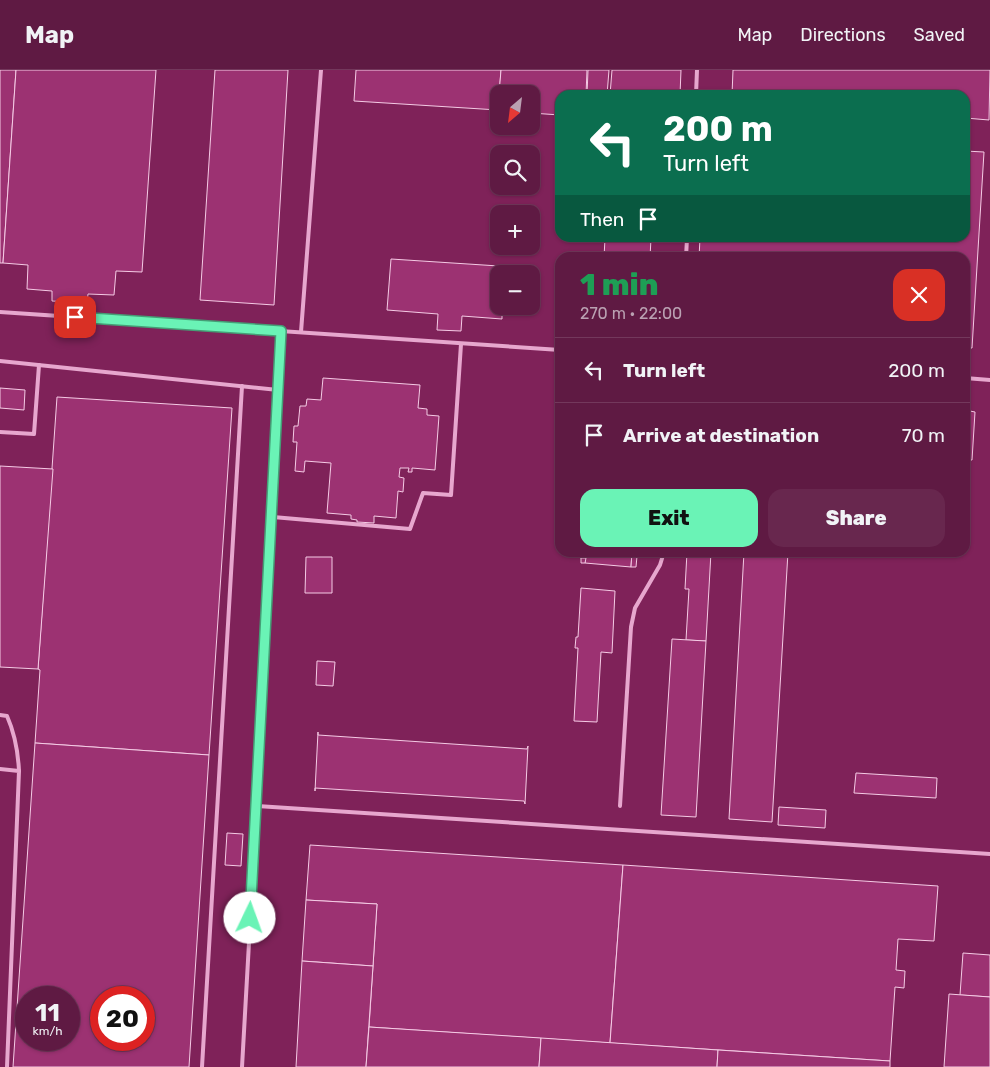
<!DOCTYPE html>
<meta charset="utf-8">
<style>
:root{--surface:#5f1a43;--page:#68274e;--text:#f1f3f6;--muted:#baa1b2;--line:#73385c;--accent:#6af3b6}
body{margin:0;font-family:Rubik,sans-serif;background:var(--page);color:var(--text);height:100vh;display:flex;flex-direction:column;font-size:19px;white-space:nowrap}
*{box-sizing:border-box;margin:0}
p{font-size:16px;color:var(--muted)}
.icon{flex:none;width:28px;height:28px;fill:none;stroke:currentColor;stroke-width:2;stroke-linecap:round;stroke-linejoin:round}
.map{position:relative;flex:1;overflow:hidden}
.panel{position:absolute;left:555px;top:182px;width:415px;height:305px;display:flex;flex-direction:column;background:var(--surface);border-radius:15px;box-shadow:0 1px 4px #0004,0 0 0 1px var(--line)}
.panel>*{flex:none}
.top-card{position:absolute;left:555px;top:20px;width:415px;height:152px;border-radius:15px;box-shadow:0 1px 4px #0004,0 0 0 1px var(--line);background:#0b6e4f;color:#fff;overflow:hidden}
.needle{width:32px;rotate:208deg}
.fabs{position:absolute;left:490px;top:15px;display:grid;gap:10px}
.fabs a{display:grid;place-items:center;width:50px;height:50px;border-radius:10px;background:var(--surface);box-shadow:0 1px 4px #0004,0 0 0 1px var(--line);font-size:25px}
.speed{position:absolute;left:15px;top:916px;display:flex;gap:10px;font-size:25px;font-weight:700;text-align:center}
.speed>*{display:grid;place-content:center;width:65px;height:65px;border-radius:50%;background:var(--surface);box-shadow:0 1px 4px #0004,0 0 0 1px var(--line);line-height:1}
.speed small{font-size:12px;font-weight:400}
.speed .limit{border:8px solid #d22;background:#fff;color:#111}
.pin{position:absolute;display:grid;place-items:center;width:42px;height:42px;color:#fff;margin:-21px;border-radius:10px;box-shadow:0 2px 8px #0006}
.me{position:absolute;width:55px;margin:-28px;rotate:3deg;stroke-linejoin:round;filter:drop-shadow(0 0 4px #0008)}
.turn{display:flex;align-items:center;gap:18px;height:105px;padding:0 25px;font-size:22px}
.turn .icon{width:65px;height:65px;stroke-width:2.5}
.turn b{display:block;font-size:35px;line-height:42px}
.then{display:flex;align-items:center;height:48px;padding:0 25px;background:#0003;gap:10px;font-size:19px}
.round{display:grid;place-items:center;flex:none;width:52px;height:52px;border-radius:15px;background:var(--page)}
.headline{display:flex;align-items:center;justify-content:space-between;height:85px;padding:0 25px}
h1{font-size:30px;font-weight:800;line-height:38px;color:#1e9e55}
.button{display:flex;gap:10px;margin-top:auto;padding:10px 25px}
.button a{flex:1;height:58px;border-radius:15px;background:var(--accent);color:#111;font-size:20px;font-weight:800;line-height:58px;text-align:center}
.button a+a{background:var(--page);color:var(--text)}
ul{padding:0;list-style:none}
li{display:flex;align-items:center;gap:15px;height:65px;padding:0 25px;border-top:1px solid var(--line)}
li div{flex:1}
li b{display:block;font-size:19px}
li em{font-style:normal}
header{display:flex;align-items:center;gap:30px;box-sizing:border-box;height:70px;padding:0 25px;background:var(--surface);border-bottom:1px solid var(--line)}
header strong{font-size:24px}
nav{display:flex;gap:28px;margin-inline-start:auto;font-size:18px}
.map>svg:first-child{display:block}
</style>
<header>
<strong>Map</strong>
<nav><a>Map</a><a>Directions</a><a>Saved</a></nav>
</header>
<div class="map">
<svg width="990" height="997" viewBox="0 0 990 997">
<rect width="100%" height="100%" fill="#7f2259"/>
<g fill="#9c3272" stroke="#f5cbe5" fill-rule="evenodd">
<path d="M 0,0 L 16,0 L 3,193 L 0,193 Z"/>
<path d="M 16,0 L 156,0 L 142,202 L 116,201 L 114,225 L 88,224 L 87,233 L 52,231 L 52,221 L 27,219 L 28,195 L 3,193 Z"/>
<path d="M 215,0 L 288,0 L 274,235 L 200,230 Z"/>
<path d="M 356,0 L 501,0 L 498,40 L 354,31 Z"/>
<path d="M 501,0 L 587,0 L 586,25 L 560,25 L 560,45 L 531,43 L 531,24 L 499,24 Z"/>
<path d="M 588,0 L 609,0 L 607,25 L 587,25 Z"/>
<path d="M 612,0 L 681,0 L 680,25 L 610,25 Z"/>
<path d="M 733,0 L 990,0 L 989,50 L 965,48 L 965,25 L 732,25 Z"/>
<path d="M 965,81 L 984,82 L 972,278 L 965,278 L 965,188 L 699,188 L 700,168 L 965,168 Z"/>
<path d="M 605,168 L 651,168 L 650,188 L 604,188 Z"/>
<path d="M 391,189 L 514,197 L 513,204 L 499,204 L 499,236 L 511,236 L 511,243 L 502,243 L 502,249 L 462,246 L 461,261 L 437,260 L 438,244 L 387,240 Z"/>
<path d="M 323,308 L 420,315 L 418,338 L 427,339 L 427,345 L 439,346 L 435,400 L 412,398 L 412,402 L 408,402 L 409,398 L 400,398 L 399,407 L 404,408 L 403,422 L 398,421 L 396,448 L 374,446 L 374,453 L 357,452 L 357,450 L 351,449 L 351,445 L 327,443 L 331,393 L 305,391 L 304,402 L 295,401 L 297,372 L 293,372 L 294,356 L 298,356 L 300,336 L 306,336 L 307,329 L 321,330 Z"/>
<path d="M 0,318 L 25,320 L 24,340 L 0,338 Z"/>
<path d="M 57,327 L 232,338 L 209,685 L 35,673 L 40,600 L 38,599 Z"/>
<path d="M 965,340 L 975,342 L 972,390 L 965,390 Z"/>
<path d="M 0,396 L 53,399 L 38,599 L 0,597 Z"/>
<rect x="581" y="482" width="5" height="6"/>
<path d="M 586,482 L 632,482 L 631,497 L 585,493 Z"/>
<path d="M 632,482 L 637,486 L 636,497 L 631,497 Z"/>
<path d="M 687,482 L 711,482 L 706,571 L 686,570 L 689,519 L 685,519 Z"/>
<path d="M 744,482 L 788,482 L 772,752 L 729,749 Z"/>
<path d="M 306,487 L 332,487 L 332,523 L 305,523 Z"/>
<path d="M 581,488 L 586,488 L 585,493 L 581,493 Z"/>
<path d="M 581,518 L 615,521 L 612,583 L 601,582 L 597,652 L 574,651 L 578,578 L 575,578 L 576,567 L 578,567 Z"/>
<path d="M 672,569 L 706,571 L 696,747 L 661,745 Z"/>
<path d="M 317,591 L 335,592 L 333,616 L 316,615 Z"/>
<path d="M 318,662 L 318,665 L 527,679 L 528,676 L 525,734 L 524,731 L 315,718 L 315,721 Z"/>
<path d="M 35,673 L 209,685 L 189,997 L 13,997 ZM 26,928 L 69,928 L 69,970 L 26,970 ZM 101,928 L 144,928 L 144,970 L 101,970 Z"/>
<path d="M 856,703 L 937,708 L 936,728 L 854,723 Z"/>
<path d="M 779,737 L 826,740 L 825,758 L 778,755 Z"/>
<path d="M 227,763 L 243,764 L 241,796 L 225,795 Z"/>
<path d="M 310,775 L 623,795 L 610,973 L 369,957 L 377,834 L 306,830 Z"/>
<path d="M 623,795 L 938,816 L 934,871 L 898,869 L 896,900 L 905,901 L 904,918 L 895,917 L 890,991 L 610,973 Z"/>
<path d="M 306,830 L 377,834 L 373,896 L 302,891 Z"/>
<path d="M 963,883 L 990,885 L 990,927 L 960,925 Z"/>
<path d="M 302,891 L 373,896 L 366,997 L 296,997 Z"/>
<path d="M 949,924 L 990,927 L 990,997 L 944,997 Z"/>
<path d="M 369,957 L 541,968 L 539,997 L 366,997 Z"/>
<path d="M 541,968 L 718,980 L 717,997 L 539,997 Z"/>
<path d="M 718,980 L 890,991 L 890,997 L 717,997 Z"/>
</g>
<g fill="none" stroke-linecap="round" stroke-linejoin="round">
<g stroke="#e7a7ce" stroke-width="4">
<path d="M 696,25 L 697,0"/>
<path d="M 686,188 L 687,168"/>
<path d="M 0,242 L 560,280"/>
<path d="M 301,262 L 321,0"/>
<path d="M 0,291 L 278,320"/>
<path d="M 965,308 L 990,310"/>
<path d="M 0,362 L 34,364 L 39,295"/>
<path d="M 273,447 L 410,459 L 423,423 L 451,425 L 461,274"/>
<path d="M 0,645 L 7,646 C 15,664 18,681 19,701"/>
<path d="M 0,699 L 19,701 L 7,997"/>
<path d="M 257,736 L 990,784"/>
<path d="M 620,736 L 631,557 L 635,538 L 660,495 L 664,482"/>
<path d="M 202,997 L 242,316"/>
<path d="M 242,997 L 273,447 L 281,261"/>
</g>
</g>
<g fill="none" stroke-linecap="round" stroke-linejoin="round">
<g stroke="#459e76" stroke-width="12">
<path id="route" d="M 75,247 L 281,261 L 250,848"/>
</g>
<use href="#route" stroke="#6af3b6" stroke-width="9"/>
</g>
</svg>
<div class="fabs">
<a><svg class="needle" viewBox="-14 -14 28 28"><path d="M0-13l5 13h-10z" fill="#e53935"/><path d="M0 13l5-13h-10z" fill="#baa1b2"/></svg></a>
<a><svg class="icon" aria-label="search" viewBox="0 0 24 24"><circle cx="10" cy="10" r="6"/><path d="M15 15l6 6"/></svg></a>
<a>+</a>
<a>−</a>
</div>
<div class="speed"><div>11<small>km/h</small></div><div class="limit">20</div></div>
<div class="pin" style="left:75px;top:247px;background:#d93025"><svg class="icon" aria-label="arrive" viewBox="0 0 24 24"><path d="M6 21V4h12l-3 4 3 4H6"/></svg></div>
<svg class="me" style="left:250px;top:848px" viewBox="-20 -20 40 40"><circle r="19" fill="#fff"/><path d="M0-13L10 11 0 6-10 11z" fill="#6af3b6"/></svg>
<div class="top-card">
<div class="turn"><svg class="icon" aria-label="left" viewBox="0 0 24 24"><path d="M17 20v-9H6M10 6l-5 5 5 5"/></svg><div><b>200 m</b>Turn left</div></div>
<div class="then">Then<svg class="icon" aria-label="arrive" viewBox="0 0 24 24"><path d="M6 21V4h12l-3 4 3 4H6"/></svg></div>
</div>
<section class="panel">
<div class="headline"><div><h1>1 min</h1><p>270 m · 22:00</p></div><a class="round" style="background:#d93025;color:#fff"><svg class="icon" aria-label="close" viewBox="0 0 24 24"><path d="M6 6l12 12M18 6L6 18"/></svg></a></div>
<ul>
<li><svg class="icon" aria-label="left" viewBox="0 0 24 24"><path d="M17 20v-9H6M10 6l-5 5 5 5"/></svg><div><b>Turn left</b></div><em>200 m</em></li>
<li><svg class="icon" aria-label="arrive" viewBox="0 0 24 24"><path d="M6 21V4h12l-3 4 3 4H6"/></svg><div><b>Arrive at destination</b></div><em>70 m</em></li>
</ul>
<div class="button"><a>Exit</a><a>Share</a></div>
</section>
</div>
